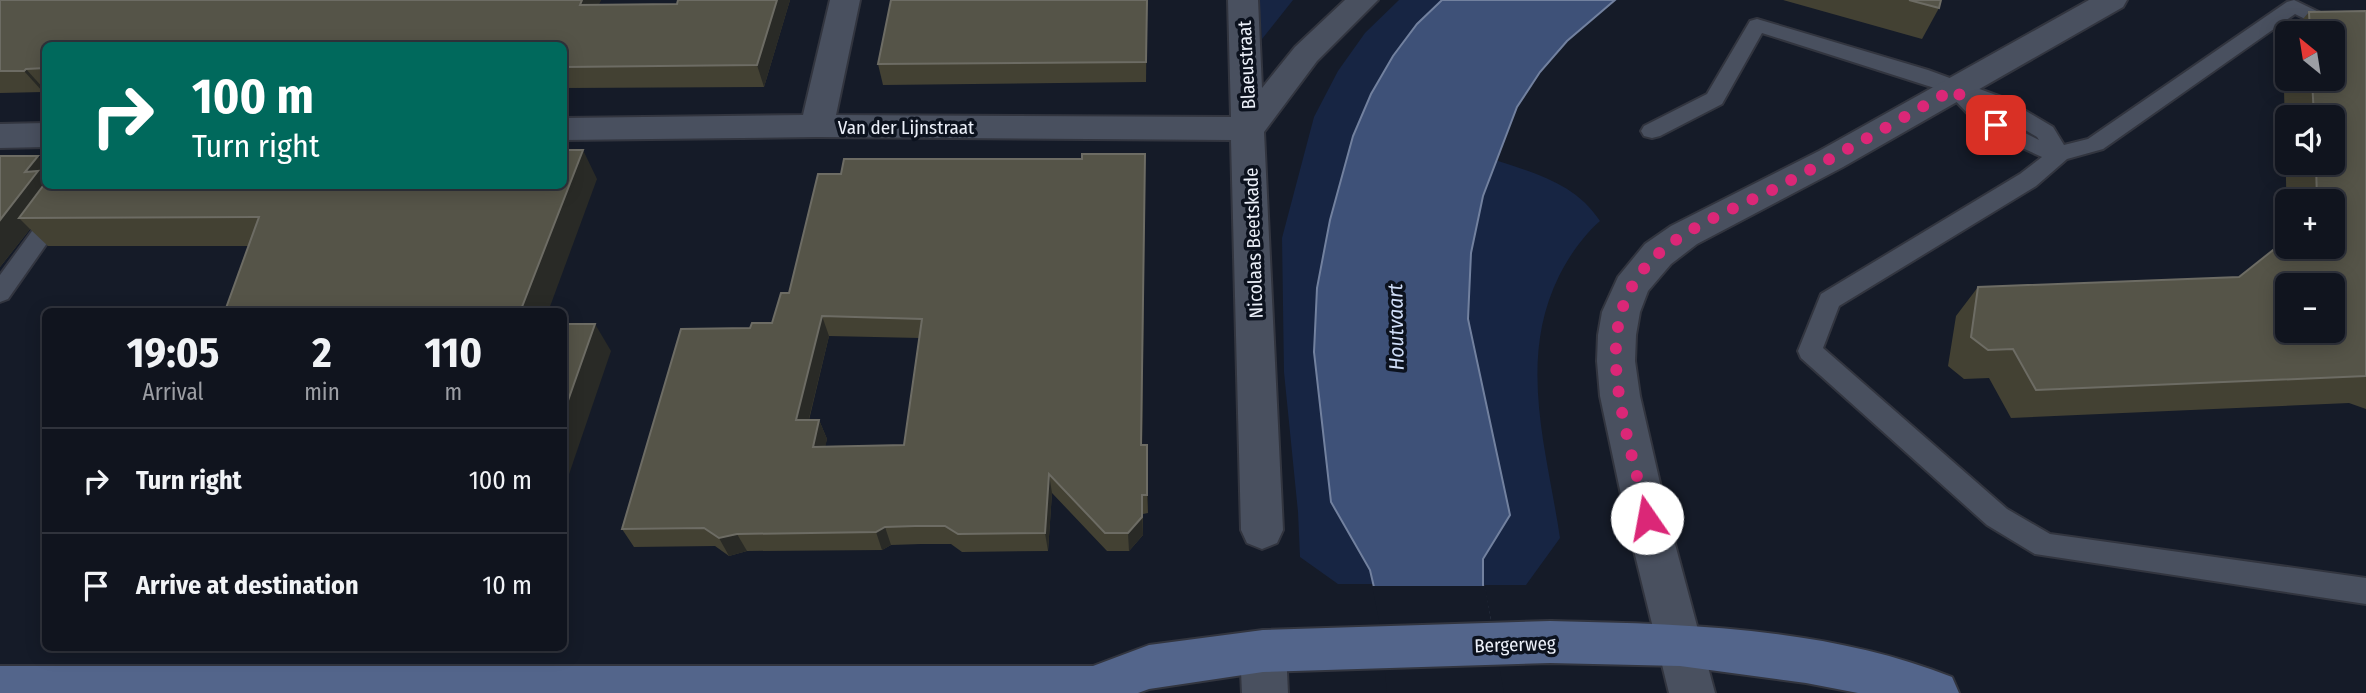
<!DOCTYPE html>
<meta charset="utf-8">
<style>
:root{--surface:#10141e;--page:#1e212b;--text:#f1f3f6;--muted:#9c9ea4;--line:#30333c}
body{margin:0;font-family:"Fira Sans Condensed",sans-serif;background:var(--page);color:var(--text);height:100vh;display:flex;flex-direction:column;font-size:26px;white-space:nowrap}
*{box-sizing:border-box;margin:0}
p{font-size:23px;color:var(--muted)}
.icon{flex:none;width:38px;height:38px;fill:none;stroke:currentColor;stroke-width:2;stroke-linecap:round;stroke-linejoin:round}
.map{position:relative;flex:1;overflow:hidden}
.drawer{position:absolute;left:42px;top:308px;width:525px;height:343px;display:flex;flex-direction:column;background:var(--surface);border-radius:10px;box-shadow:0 4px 18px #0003,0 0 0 2px var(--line)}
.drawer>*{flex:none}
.hud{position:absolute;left:42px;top:42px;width:525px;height:147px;border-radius:10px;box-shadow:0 4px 18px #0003,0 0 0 2px var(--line);background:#00695c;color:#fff;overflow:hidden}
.needle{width:46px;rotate:330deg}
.buttons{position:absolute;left:2275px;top:21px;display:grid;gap:14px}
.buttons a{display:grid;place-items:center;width:70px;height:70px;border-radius:10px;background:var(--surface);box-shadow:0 4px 18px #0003,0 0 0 2px var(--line);font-size:35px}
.pin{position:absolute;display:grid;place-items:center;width:60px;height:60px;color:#fff;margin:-30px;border-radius:14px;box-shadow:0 4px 10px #0006}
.me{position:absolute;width:77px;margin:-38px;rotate:348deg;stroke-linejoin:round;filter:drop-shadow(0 0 5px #0008)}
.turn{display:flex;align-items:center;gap:24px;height:147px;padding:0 35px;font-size:32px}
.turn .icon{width:91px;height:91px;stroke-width:2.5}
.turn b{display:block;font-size:49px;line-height:60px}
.eta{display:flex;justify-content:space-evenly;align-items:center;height:119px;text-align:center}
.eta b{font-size:42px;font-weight:700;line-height:49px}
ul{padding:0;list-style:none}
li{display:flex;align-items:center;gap:21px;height:105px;padding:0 35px;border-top:2px solid var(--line)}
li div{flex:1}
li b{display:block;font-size:26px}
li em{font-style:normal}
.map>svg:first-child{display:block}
</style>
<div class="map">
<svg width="2366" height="693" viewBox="0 0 2366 693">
<rect width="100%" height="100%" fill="#151b28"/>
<g fill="#172543">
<path d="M 1259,0 L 1293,0 L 1262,39 Z"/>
<path d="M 1399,0 L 1442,0 L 1417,24 L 1393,56 L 1371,94 L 1353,136 L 1330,220 L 1317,288 L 1314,352 L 1375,584 L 1338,584 L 1300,557 L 1298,512 L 1284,372 L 1282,238 L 1314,117 L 1338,71 L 1365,33 Z"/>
<path d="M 1495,160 C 1535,173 1576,184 1600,221 C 1583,236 1569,256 1559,276 C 1517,361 1547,450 1560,538 L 1526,585 L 1483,585 L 1483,559 L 1510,515 L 1468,319 L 1471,253 L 1483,196 Z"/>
</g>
<path fill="#3e5178" stroke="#72819f" stroke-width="2" d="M 1442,0 L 1615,0 L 1567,41 L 1540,72 L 1517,107 L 1483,196 L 1471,253 L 1468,319 L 1510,515 L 1483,559 L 1483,585 L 1492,631 L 1384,630 L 1370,570 L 1331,502 L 1314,352 L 1317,288 L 1330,220 L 1353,136 L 1371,94 L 1393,56 L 1417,24 Z"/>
<path fill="#151b28" d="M 1372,586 L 1485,586 L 1504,693 L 1387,693 L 1381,630 Z"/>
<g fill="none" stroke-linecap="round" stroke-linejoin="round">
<g stroke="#32353f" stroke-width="4">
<g id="service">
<path d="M 2294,0 L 2366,35 L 2366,49 L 2295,14 L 2103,149 L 2067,159 L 2036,186 L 1839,306 L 1823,348 L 2007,509 L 2050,534 L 2366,578 L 2366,604 L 2035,554 L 1987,525 L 1801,358 L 1798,351 L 1821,294 L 2020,174 L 2042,157 L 1996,136 L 1972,118 L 1947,92 L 1762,33 L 1722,104 L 1660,136 L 1652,138 L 1644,136 L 1641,131 L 1644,126 L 1707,94 L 1750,21 L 1757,19 L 1928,70 L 2004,98 L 2053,127 L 2064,145 L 2088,139 L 2287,2 ZM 1985,106 L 2037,137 L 2039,140 L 2011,126 Z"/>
<path d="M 65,186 L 87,186 L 8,299 L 0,302 L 0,275 Z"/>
</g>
</g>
<g stroke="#32353f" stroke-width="4">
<g id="minor">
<path d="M 830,0 L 860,0 L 836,115 L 1231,117 L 1228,0 L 1258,0 L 1262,88 L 1295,47 L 1345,0 L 1378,0 L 1317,61 L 1264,132 L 1283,530 L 1277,543 L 1262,549 L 1247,543 L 1241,530 L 1231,140 L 817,137 L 564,140 L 564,118 L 803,115 Z"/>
<path d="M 46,123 L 46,147 L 0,148 L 0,124 Z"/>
</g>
</g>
<g stroke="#32353f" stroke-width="4">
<g id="tertiary">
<path d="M 2089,0 L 2127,0 L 2123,7 L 1843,167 L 1697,244 L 1671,264 L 1648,291 L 1640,312 L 1636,335 L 1635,361 L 1640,396 L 1668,518 L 1715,693 L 1669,693 L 1626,518 L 1600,396 L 1597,361 L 1598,335 L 1602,312 L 1618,277 L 1645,244 L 1671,226 L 1819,151 Z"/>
<path d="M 1263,630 L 1279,636 L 1286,651 L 1288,693 L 1242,693 L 1240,651 L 1247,636 Z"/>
</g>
</g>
<g stroke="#32353f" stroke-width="4">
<path id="secondary" d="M 1550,621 C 1684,624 1826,627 1952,677 L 1959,693 L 1858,693 L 1806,683 L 1680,666 L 1550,663 L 1263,672 L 1149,689 L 1138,693 L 0,693 L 0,666 L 1093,666 L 1149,645 L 1263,630 Z"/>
</g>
<use href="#service" fill="#49505f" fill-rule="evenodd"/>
<use href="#minor" fill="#49505f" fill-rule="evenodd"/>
<use href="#tertiary" fill="#49505f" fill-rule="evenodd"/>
<use href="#secondary" fill="#53658b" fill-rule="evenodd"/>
</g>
<g fill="#434133" fill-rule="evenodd">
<path d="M 0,0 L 601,0 L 598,5 L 677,4 L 790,0 L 764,87 L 564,88 L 564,46 L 46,46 L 46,90 L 43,92 L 0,93 Z"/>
<path d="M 1147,0 L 1146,82 L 883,85 L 878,64 Z"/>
<path d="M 1783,0 L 1941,0 L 1939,8 L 1922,39 Z"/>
<path d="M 2366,11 L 2366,409 L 2349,403 L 2011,418 L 1989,378 L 1964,379 L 1948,366 L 1956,316 L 1978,287 L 2239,277 L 2287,247 L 2333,201 L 2287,201 L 2287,226 L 2283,43 L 2287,38 L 2287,79 L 2333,79 L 2333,33 L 2291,33 L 2309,12 ZM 2287,117 L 2333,117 L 2333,163 L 2287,163 Z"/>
<path d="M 1145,154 L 1142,445 L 1148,463 L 1148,513 L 1143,514 L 1143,535 L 1129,551 L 1107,551 L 1052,493 L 1048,551 L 962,552 L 951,544 L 921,544 L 891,545 L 882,550 L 747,551 L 729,556 L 715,546 L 634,547 L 622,529 L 750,328 L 772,323 L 789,293 L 841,174 ZM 829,336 L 920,338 L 904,445 L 825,446 L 827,439 L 819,420 L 809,420 Z"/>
<path d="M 0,156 L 46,186 L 597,179 L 226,308 L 248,246 L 48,246 L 30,229 L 0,267 Z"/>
</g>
<g fill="#292a26">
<path d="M 582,0 L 601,0 L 589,27 L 580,5 Z"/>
<path d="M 777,0 L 790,0 L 764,87 L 757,65 Z"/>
<path d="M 26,69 L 45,90 L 43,92 L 24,71 Z"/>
<path d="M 583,150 L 597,179 L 548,312 L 520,312 Z"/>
<path d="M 1145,154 L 1145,175 L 1142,464 L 1141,445 Z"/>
<path d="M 38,156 L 46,165 L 46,186 L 19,218 L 30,229 L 0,267 L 0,220 L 25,172 Z"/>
<path d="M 822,316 L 829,336 L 804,439 L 796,420 Z"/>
<path d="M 595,324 L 611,351 L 564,489 L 564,412 Z"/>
<path d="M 819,420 L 827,439 L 821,466 L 813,447 Z"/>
<path d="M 1147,445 L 1148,463 L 1148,513 L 1147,495 Z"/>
<path d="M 1049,474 L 1052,493 L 1048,551 L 1045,533 Z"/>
<path d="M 1142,495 L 1143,535 L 1129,551 L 1128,533 Z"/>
<path d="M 885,527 L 891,545 L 882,550 L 876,532 Z"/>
<path d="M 737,534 L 747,551 L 729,556 L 719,538 Z"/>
</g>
<g fill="#555448" stroke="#6d6c64" stroke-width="2" fill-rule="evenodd">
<path d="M 0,0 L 582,0 L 580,5 L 677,4 L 678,0 L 777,0 L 757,65 L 564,67 L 564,46 L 46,46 L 46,68 L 26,69 L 24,71 L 0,71 Z"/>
<path d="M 891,0 L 1147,0 L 1146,62 L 878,64 Z"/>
<path d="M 1909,0 L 1941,0 L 1939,8 Z"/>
<path d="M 2366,11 L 2366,376 L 2036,390 L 2013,349 L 1988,350 L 1971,337 L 1978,287 L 2239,277 L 2287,239 L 2287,247 L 2333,247 L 2333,201 L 2317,201 L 2316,163 L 2333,163 L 2333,117 L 2314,117 L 2312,79 L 2333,79 L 2333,33 L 2310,33 L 2309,12 ZM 2287,285 L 2333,285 L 2333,331 L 2287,331 Z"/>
<path d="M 564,150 L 583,150 L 520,312 L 219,312 L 226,308 L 259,217 L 19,218 L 46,182 L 46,186 L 564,186 Z"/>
<path d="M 1082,154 L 1145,154 L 1141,445 L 1147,445 L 1147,495 L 1142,495 L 1142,517 L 1128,533 L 1105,533 L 1049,474 L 1045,533 L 958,534 L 945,526 L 915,526 L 885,527 L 876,532 L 737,534 L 719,538 L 704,528 L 622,529 L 681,329 L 750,328 L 752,323 L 772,323 L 781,293 L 789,293 L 818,174 L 841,174 L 844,159 L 1082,159 ZM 822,316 L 922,319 L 904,445 L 813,447 L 819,420 L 796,420 Z"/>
<path d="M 0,156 L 38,156 L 25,172 L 38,171 L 0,220 Z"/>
<path d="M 564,324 L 595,324 L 564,412 Z"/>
</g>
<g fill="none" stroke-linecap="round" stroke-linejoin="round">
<path stroke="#db2777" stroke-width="12" stroke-dasharray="0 21.6" d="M 1647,518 C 1635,462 1610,391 1617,334 C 1620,304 1634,276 1657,255 C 1691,224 1741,206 1782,185 C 1840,154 1897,121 1954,89 L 1978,114 L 1996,125"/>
</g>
<g text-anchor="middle" stroke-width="7" stroke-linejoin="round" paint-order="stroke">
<g font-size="19" fill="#ecf0f9" stroke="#0c121e">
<text transform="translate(1246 65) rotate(-93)" y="7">Blaeustraat</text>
<text x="906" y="134">Van der Lijnstraat</text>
<text transform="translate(1253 243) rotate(-92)" y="7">Nicolaas Beetskade</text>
<text transform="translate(1515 644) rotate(-2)" y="7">Bergerweg</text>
</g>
<g font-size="21" font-style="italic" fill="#d0def8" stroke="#0c121e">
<text transform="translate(1396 327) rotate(-91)" y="7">Houtvaart</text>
</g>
</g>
</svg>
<div class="buttons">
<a><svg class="needle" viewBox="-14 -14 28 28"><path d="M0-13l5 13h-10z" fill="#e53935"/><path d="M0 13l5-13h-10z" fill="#9c9ea4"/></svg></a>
<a><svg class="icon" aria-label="sound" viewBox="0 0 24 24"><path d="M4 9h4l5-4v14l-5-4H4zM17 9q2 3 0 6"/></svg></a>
<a>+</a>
<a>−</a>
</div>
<div class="pin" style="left:1996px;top:125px;background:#d93025"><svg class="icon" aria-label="arrive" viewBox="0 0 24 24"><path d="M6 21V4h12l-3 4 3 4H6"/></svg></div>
<svg class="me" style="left:1647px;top:518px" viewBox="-20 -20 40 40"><circle r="19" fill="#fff"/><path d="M0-13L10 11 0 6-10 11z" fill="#db2777"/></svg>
<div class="hud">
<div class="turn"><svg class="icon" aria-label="right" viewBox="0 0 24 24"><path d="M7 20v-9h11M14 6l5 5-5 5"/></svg><div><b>100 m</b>Turn right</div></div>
</div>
<section class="drawer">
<div class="eta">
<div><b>19:05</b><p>Arrival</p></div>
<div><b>2</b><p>min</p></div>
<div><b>110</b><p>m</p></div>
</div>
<ul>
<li><svg class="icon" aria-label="right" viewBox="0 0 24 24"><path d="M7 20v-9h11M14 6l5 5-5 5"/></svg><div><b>Turn right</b></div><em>100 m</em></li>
<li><svg class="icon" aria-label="arrive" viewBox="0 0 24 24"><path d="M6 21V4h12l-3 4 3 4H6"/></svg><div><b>Arrive at destination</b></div><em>10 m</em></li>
</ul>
</section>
</div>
